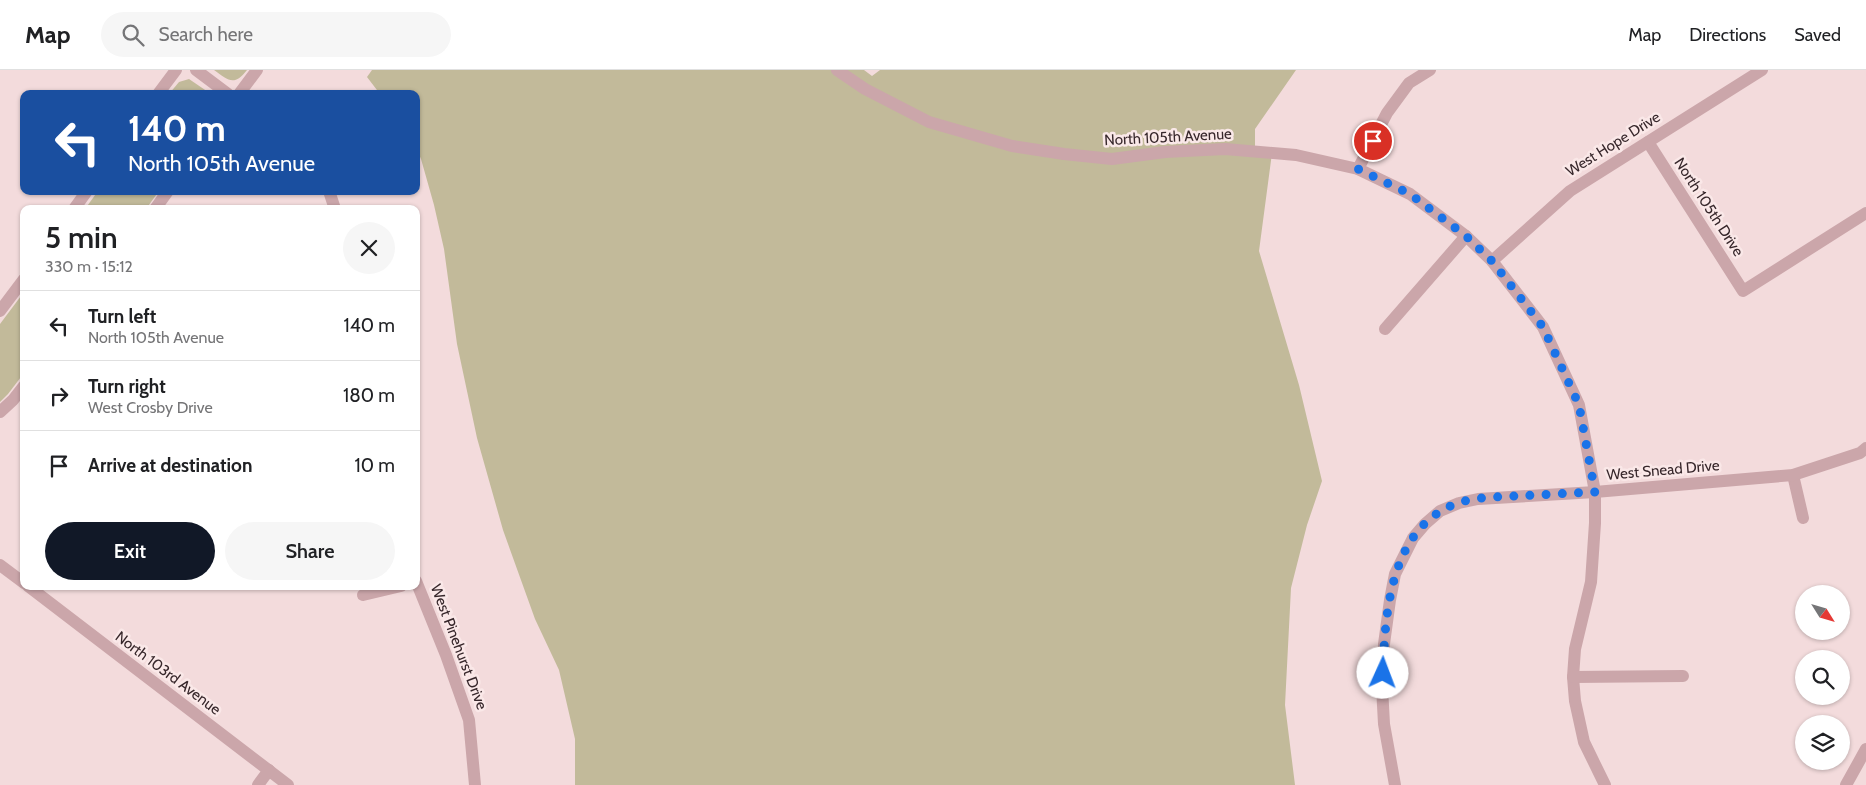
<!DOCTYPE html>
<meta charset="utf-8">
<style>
:root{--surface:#fff;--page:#f6f6f6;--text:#202124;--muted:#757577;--line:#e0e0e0;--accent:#111827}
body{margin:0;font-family:Cabin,sans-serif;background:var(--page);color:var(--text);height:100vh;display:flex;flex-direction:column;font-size:19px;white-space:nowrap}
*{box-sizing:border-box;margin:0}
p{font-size:16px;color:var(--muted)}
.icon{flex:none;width:28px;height:28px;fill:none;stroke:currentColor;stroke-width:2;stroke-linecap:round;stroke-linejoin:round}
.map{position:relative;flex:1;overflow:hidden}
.panel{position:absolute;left:20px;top:135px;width:400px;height:385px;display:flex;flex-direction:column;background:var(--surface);border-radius:10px;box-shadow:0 1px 4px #0004}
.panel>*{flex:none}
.hud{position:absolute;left:20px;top:20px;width:400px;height:105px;border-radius:10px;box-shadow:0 1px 4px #0004;background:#1a4fa0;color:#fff;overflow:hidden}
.needle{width:32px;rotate:127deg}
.fabs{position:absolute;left:1795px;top:515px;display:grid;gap:10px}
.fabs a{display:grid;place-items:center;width:55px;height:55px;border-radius:50%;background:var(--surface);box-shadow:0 1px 4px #0004;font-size:25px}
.pin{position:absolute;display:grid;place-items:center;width:42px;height:42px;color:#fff;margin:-21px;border:2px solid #fff;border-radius:50%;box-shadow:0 1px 5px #0007}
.me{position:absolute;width:55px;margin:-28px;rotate:2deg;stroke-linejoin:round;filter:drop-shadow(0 0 4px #0008)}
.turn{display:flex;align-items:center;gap:18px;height:105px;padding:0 25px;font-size:22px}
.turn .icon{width:65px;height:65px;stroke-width:2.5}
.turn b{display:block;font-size:35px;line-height:42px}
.round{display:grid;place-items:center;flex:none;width:52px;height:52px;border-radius:26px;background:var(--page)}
.head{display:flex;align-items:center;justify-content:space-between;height:85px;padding:0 25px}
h1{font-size:30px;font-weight:600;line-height:38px}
.primary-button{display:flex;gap:10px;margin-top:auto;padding:10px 25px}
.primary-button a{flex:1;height:58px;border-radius:30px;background:var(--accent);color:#fff;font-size:20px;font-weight:600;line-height:58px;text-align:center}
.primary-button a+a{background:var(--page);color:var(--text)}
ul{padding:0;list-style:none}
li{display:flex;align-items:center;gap:15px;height:70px;padding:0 25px;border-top:1px solid var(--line)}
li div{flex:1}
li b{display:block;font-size:19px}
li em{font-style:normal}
header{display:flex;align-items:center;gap:30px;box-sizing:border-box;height:70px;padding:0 25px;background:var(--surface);border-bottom:1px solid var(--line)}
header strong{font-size:24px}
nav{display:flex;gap:28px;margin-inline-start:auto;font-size:18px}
.search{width:350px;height:45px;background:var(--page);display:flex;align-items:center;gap:12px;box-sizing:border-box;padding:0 18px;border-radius:28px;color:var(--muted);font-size:19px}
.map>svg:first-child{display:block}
</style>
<header>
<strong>Map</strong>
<div class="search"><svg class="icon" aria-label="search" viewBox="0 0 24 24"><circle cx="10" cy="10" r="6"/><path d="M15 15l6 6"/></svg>Search here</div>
<nav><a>Map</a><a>Directions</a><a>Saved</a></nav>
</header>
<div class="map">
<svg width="1866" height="715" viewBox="0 0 1866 715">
<rect width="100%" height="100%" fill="#f3dbdc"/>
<g fill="#c2ba9a">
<path d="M 214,0 L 247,0 C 234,17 228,10 214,0 Z"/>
<path d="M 372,0 L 864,0 L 872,6 L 880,0 L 1296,0 L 1255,59 L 1255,81 L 1272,83 L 1259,181 L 1299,315 L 1322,411 L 1307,455 L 1291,518 L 1285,635 L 1295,715 L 575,715 L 575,669 L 559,600 L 535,549 L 503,460 L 477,368 L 457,274 L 444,179 L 434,135 L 421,89 L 416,78 L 416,24 L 380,24 L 367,7 Z"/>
<path d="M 189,9 L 211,24 L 169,24 L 179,12 Z"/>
<path d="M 98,121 L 159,121 L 146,139 L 85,139 Z"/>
<path d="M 24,222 L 24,303 L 8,324 L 0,332 L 0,254 Z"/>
</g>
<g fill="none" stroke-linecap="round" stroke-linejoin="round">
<g stroke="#cba6aa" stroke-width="12">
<path d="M 196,0 L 228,24"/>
<path d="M 837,0 L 865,19 L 929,52 L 1012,76 L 1064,84 L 1112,89 L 1165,82 L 1225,79 L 1296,85 L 1358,99 L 1410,124 L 1466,166 L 1492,191 L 1543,257 L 1579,335 L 1595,422 L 1595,453 L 1591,512 L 1575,579 L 1573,607 L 1575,631 L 1584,672 L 1605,715"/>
<path d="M 158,24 L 176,0"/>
<path d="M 239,24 L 257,0"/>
<path d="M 1648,72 L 1743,221 L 1866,143"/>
<path d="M 1358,99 L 1387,43 L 1409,13 L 1430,0"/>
<path d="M 329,121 L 335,139"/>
<path d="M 74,139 L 87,121"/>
<path d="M 155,139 L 168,121"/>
<path d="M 1492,191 L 1570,121 L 1762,0"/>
<path d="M 0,241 L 24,209"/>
<path d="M 1385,259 L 1466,166"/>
<path d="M 0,342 L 13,330 L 24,316"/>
<path d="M 1793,405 L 1803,448"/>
<path d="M 0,495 L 24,513"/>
<path d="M 416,511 L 446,585 L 469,650 L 475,715"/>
<path d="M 28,516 L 288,715"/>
<path d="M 363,525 L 401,516"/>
<path d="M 1573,607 L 1683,606"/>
<path d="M 258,715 L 269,700"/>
<path d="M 1395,715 L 1384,654 L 1382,617 L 1384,574 L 1390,530 L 1395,504 L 1413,468 L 1425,454 L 1440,441 L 1459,433 L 1478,429 L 1595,422 L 1793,405 L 1860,383 L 1866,378"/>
<path d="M 1846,715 L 1866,679"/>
</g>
</g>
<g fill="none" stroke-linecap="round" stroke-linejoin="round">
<path stroke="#1a73e8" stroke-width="9" stroke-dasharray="0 16.2" d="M 1373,71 L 1358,99 L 1410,124 L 1466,166 L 1492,191 L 1543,257 L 1579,335 L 1595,422 C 1568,423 1541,425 1515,426 C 1496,427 1476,427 1458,433 C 1390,457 1385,542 1383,603"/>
</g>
<g text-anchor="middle" stroke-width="5" stroke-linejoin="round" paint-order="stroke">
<g font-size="15" fill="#37272b" stroke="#fae8e8">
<text transform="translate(1168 67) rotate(-3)" y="5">North 105th Avenue</text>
<text transform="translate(1613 74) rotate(-32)" y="5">West Hope Drive</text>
<text transform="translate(1709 137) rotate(57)" y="5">North 105th Drive</text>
<text transform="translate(1663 400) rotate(-5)" y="5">West Snead Drive</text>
<text transform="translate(459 577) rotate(69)" y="5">West Pinehurst Drive</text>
<text transform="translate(168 603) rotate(37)" y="5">North 103rd Avenue</text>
</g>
</g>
</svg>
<div class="fabs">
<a><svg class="needle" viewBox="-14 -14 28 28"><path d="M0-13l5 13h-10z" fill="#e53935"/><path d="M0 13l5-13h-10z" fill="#757577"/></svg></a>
<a><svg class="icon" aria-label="search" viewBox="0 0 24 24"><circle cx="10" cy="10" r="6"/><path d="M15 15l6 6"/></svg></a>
<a><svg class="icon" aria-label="layers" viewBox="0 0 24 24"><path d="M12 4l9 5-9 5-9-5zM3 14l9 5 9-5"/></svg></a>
</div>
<div class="pin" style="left:1373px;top:71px;background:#d93025"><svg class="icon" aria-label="arrive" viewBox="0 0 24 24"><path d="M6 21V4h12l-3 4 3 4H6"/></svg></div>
<svg class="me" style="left:1383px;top:603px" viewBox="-20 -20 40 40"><circle r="19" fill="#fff"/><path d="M0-13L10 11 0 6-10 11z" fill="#1a73e8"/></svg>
<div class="hud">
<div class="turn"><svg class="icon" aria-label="left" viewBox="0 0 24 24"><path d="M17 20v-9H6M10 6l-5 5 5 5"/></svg><div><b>140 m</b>North 105th Avenue</div></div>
</div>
<section class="panel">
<div class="head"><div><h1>5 min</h1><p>330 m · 15:12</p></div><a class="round"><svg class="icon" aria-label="close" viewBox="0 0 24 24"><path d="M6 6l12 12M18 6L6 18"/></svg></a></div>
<ul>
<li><svg class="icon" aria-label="left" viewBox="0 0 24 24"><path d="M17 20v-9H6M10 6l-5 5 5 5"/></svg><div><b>Turn left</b><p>North 105th Avenue</p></div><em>140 m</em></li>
<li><svg class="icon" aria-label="right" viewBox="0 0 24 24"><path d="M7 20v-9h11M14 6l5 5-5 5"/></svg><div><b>Turn right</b><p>West Crosby Drive</p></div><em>180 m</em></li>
<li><svg class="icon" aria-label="arrive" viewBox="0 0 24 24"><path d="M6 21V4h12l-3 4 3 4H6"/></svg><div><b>Arrive at destination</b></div><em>10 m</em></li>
</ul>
<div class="primary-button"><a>Exit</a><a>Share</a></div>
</section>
</div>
